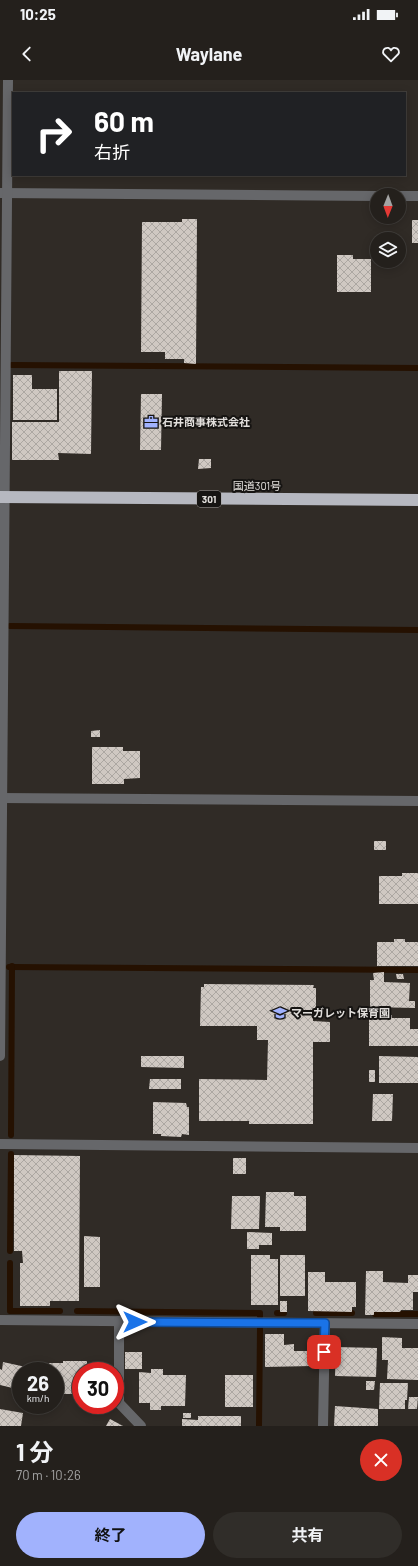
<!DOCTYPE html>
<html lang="ja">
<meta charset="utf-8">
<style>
:root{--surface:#24201c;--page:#302d29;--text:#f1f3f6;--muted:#a3a3a3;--line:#413e3b;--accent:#a1b2fd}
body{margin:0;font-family:Barlow,"Noto Sans JP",sans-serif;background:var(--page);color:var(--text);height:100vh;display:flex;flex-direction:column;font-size:15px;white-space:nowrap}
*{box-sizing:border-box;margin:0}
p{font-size:13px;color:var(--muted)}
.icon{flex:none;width:22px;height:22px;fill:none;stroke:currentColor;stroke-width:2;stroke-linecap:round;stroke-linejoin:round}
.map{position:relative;height:1346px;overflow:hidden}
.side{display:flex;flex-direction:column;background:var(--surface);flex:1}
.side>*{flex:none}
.guide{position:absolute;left:12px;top:12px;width:394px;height:84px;border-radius:0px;box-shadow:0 2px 10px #0003,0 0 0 1px var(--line);background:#202124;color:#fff;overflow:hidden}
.needle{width:26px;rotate:181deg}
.fabs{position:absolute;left:370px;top:108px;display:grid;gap:8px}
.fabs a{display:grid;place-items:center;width:36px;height:36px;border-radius:50%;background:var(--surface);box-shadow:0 2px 10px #0003,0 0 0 1px var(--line);font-size:20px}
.speed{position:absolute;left:12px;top:1282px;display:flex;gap:8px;font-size:20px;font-weight:700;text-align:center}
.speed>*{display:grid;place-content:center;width:52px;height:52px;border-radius:50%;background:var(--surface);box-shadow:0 2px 10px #0003,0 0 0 1px var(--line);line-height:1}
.speed small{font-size:10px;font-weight:400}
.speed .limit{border:6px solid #d22;background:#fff;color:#111}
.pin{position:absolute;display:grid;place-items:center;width:34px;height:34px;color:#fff;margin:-17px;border-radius:8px;box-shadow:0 2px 6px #0006}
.me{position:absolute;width:44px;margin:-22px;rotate:90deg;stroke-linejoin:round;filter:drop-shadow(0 0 3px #0008)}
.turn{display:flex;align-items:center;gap:14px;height:84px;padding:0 16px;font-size:18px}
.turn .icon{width:52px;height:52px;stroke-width:2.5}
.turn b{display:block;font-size:28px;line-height:34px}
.round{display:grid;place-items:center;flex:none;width:42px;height:42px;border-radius:21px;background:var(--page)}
.overview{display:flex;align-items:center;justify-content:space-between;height:68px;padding:0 16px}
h1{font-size:24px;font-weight:700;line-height:30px}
.button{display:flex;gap:8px;margin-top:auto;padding:8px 16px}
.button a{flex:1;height:46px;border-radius:24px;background:var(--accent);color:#111;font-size:16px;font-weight:700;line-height:46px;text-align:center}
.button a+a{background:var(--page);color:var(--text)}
.status{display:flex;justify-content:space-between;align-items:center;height:28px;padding:0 20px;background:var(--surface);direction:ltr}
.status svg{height:11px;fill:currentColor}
header{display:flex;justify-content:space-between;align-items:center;height:52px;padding:0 16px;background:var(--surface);font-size:18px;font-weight:700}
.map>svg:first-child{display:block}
</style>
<div class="status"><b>10:25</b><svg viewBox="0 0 49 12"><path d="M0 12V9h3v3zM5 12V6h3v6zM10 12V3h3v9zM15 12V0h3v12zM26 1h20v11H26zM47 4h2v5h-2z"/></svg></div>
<header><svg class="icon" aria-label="back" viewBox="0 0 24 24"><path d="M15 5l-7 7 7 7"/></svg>Waylane<svg class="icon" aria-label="heart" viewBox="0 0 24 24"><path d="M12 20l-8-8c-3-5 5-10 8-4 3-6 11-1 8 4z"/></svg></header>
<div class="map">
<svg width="418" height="1346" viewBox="0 0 418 1346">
<defs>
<pattern id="building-cross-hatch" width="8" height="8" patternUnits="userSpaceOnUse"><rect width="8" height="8" fill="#cfc8c2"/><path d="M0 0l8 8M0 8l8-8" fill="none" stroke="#aca7a2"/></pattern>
</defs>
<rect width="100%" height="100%" fill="#302b26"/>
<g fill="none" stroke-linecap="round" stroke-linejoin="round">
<g stroke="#251101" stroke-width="6">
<path d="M 12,285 L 418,288"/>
<path d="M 10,546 L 418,550"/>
<path d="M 9,887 L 418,890"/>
<path d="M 11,1055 L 12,886"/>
<path d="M 10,1171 L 11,1074"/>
<path d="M 10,1183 L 10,1231 L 60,1231"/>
<path d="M 77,1231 L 260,1233 L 260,1236"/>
<path d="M 277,1233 L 284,1233"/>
<path d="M 316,1233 L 352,1233"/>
<path d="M 375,1234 L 418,1234"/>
<path d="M 259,1346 L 260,1249"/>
</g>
</g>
<g fill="url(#building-cross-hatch)">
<path d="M 182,139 L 197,139 L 196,284 L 184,283 L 184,279 L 165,279 L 165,272 L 141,272 L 142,142 L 182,142 Z"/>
<rect x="412" y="140" width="6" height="23"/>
<path d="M 337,175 L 353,175 L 353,179 L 371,179 L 371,212 L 337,212 Z"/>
<path d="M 59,291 L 92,291 L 91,374 L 58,373 L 59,380 L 12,380 L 12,342 L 59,342 Z"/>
<path d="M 13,295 L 32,295 L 32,309 L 57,309 L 57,340 L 13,340 Z"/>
<path d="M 141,314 L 162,314 L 161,370 L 140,370 Z"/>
<path d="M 199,379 L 211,379 L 211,388 L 198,389 Z"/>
<path d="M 100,650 L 100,657 L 91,657 L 91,651 Z"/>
<path d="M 92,667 L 123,667 L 123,671 L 140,671 L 140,698 L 124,699 L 124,704 L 92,704 Z"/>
<rect x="374" y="761" width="12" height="9"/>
<path d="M 402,793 L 418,793 L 418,824 L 379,824 L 379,796 L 402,796 Z"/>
<path d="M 394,859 L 405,859 L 405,862 L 418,862 L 418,886 L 377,886 L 377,862 L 394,862 Z"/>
<path d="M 384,892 L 384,902 L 410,903 L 409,921 L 415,921 L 415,928 L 370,927 L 370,900 L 374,900 L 373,893 Z"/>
<path d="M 396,894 L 403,894 L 404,899 L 397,899 Z"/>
<path d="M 204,904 L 314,905 L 313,908 L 316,908 L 316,937 L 313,937 L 313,941 L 330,942 L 330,962 L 313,962 L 313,1044 L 249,1044 L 249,1041 L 199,1041 L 199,999 L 267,1000 L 268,960 L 257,960 L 257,946 L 200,946 L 201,907 L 204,907 Z"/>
<path d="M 369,935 L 392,935 L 392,938 L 410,938 L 410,949 L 418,949 L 418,966 L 369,966 Z"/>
<path d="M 141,976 L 184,976 L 184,988 L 141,987 Z"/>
<path d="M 379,976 L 418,977 L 418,1003 L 379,1003 Z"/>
<rect x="369" y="990" width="6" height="12"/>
<path d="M 150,999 L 181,999 L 181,1009 L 149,1009 Z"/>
<path d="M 373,1014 L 393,1014 L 392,1041 L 372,1041 Z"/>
<path d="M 153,1022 L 186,1023 L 187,1027 L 189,1027 L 189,1055 L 182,1054 L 181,1057 L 161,1056 L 161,1054 L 153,1054 Z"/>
<path d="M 14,1075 L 80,1076 L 79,1221 L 50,1221 L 50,1226 L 20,1226 L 20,1183 L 23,1183 L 22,1171 L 14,1171 Z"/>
<rect x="233" y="1078" width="13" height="16"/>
<path d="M 266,1112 L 294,1112 L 294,1116 L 306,1116 L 306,1151 L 280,1151 L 280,1147 L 265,1147 Z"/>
<path d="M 232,1116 L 260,1116 L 259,1149 L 231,1149 Z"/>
<path d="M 247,1152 L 272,1153 L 272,1165 L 259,1165 L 259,1169 L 247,1169 Z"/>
<path d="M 84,1156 L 100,1157 L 100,1207 L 84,1207 Z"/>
<path d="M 251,1175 L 270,1175 L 270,1179 L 278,1179 L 278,1225 L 251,1225 Z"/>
<rect x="280" y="1175" width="25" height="41"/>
<path d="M 366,1191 L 383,1191 L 383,1202 L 408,1203 L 408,1195 L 418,1195 L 418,1212 L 413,1212 L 413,1230 L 401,1230 L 400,1232 L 374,1232 L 374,1235 L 365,1235 Z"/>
<path d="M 308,1192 L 325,1192 L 325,1202 L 356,1202 L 356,1227 L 352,1227 L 352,1232 L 308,1231 Z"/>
<rect x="280" y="1221" width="7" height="11"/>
<path d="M 265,1254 L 284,1254 L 284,1265 L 294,1264 L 294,1271 L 312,1271 L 312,1286 L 265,1287 Z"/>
<path d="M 382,1257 L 402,1258 L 402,1268 L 418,1268 L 418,1300 L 387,1299 L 388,1280 L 382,1280 Z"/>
<path d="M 336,1267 L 377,1268 L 376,1297 L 335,1296 Z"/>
<rect x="125" y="1272" width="17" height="17"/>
<path d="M 63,1281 L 87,1281 L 87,1286 L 98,1286 L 98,1291 L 81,1291 L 81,1314 L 55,1314 L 55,1291 L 49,1291 L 49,1283 L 63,1283 Z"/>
<path d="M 3,1282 L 35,1289 L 34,1291 L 21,1291 L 21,1310 L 0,1305 L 0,1289 L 2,1290 Z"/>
<path d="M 151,1289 L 163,1289 L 163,1295 L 186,1295 L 185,1326 L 161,1326 L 161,1330 L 150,1330 L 150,1323 L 139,1323 L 139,1292 L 151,1293 Z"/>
<rect x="225" y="1295" width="28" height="32"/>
<path d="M 366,1301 L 375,1301 L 374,1310 L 366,1310 Z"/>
<path d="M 380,1303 L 408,1303 L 407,1320 L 405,1320 L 405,1329 L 379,1329 Z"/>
<path d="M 409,1317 L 418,1317 L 417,1329 L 408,1329 Z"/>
<path d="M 335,1326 L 378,1329 L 378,1346 L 334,1346 Z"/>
<path d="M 0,1329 L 23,1333 L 21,1346 L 0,1346 Z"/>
<rect x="183" y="1333" width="8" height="5"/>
<path d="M 198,1336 L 241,1336 L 241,1346 L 182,1346 L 182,1339 L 198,1340 Z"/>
<path d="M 110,1339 L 123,1346 L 106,1346 Z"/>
</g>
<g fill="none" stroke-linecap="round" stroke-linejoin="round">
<g stroke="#66676a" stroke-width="10">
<path d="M 1,113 L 377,116"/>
<path d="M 399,116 L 418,116"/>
<path d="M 0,718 L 418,721"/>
<path d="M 0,976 L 8,0"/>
<path d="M 0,1064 L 418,1068"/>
<path d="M 0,1240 L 418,1244"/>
<path d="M 119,1241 L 119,1323 L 141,1346"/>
<path d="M 323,1346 L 325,1243"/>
</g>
<path stroke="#b6b8c0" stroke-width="12" d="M 0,417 L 418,420"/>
</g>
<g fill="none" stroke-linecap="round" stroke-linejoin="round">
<g stroke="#114b97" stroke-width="10">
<path id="route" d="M 135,1242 L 325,1243 L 324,1272"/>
</g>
<use href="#route" stroke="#1a73e8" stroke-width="7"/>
</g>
<defs>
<g id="office-bare" transform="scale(1.08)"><path d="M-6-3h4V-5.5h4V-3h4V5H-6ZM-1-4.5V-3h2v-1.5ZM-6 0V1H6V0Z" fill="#a1b2fd" stroke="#161412" stroke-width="2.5" paint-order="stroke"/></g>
<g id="school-bare" transform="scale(1.08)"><path d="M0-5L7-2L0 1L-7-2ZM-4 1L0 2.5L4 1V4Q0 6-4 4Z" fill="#a1b2fd" stroke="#161412" stroke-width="2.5" paint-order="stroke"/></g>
</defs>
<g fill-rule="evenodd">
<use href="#office-bare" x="151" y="342"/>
<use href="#school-bare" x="280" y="933"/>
</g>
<g text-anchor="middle" stroke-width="4" stroke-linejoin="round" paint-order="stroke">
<rect fill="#161412" stroke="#a4a19f" stroke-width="1" x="197" y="411" width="24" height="16" rx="3"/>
<g font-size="10" font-weight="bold" fill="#e1dedb">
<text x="209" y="423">301</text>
</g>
<g font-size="11" font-weight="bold" fill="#e1dedb" stroke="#161412" text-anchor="start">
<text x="162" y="346">石井商事株式会社</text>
<text x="291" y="937">マーガレット保育園</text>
</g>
<g font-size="11" fill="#e1dedb" stroke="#161412">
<text x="257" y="410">国道301号</text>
</g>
</g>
</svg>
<div class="fabs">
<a><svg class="needle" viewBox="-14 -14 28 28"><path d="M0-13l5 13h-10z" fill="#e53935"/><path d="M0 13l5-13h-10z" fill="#a3a3a3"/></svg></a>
<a><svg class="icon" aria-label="layers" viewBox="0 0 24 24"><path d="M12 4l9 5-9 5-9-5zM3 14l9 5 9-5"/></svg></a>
</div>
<div class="speed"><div>26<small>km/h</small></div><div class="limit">30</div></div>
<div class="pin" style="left:324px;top:1272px;background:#d93025"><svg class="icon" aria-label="arrive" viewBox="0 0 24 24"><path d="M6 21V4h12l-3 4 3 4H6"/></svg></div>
<svg class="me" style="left:135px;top:1242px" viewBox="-20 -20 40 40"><path d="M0-17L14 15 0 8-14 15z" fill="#1a73e8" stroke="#fff" stroke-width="4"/></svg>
<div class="guide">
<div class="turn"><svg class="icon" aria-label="right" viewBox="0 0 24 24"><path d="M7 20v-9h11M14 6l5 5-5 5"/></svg><div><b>60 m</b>右折</div></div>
</div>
</div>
<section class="side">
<div class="overview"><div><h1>1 分</h1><p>70 m · 10:26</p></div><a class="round" style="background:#d93025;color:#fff"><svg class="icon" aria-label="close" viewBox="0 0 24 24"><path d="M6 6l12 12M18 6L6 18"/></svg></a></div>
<div class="button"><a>終了</a><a>共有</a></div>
</section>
